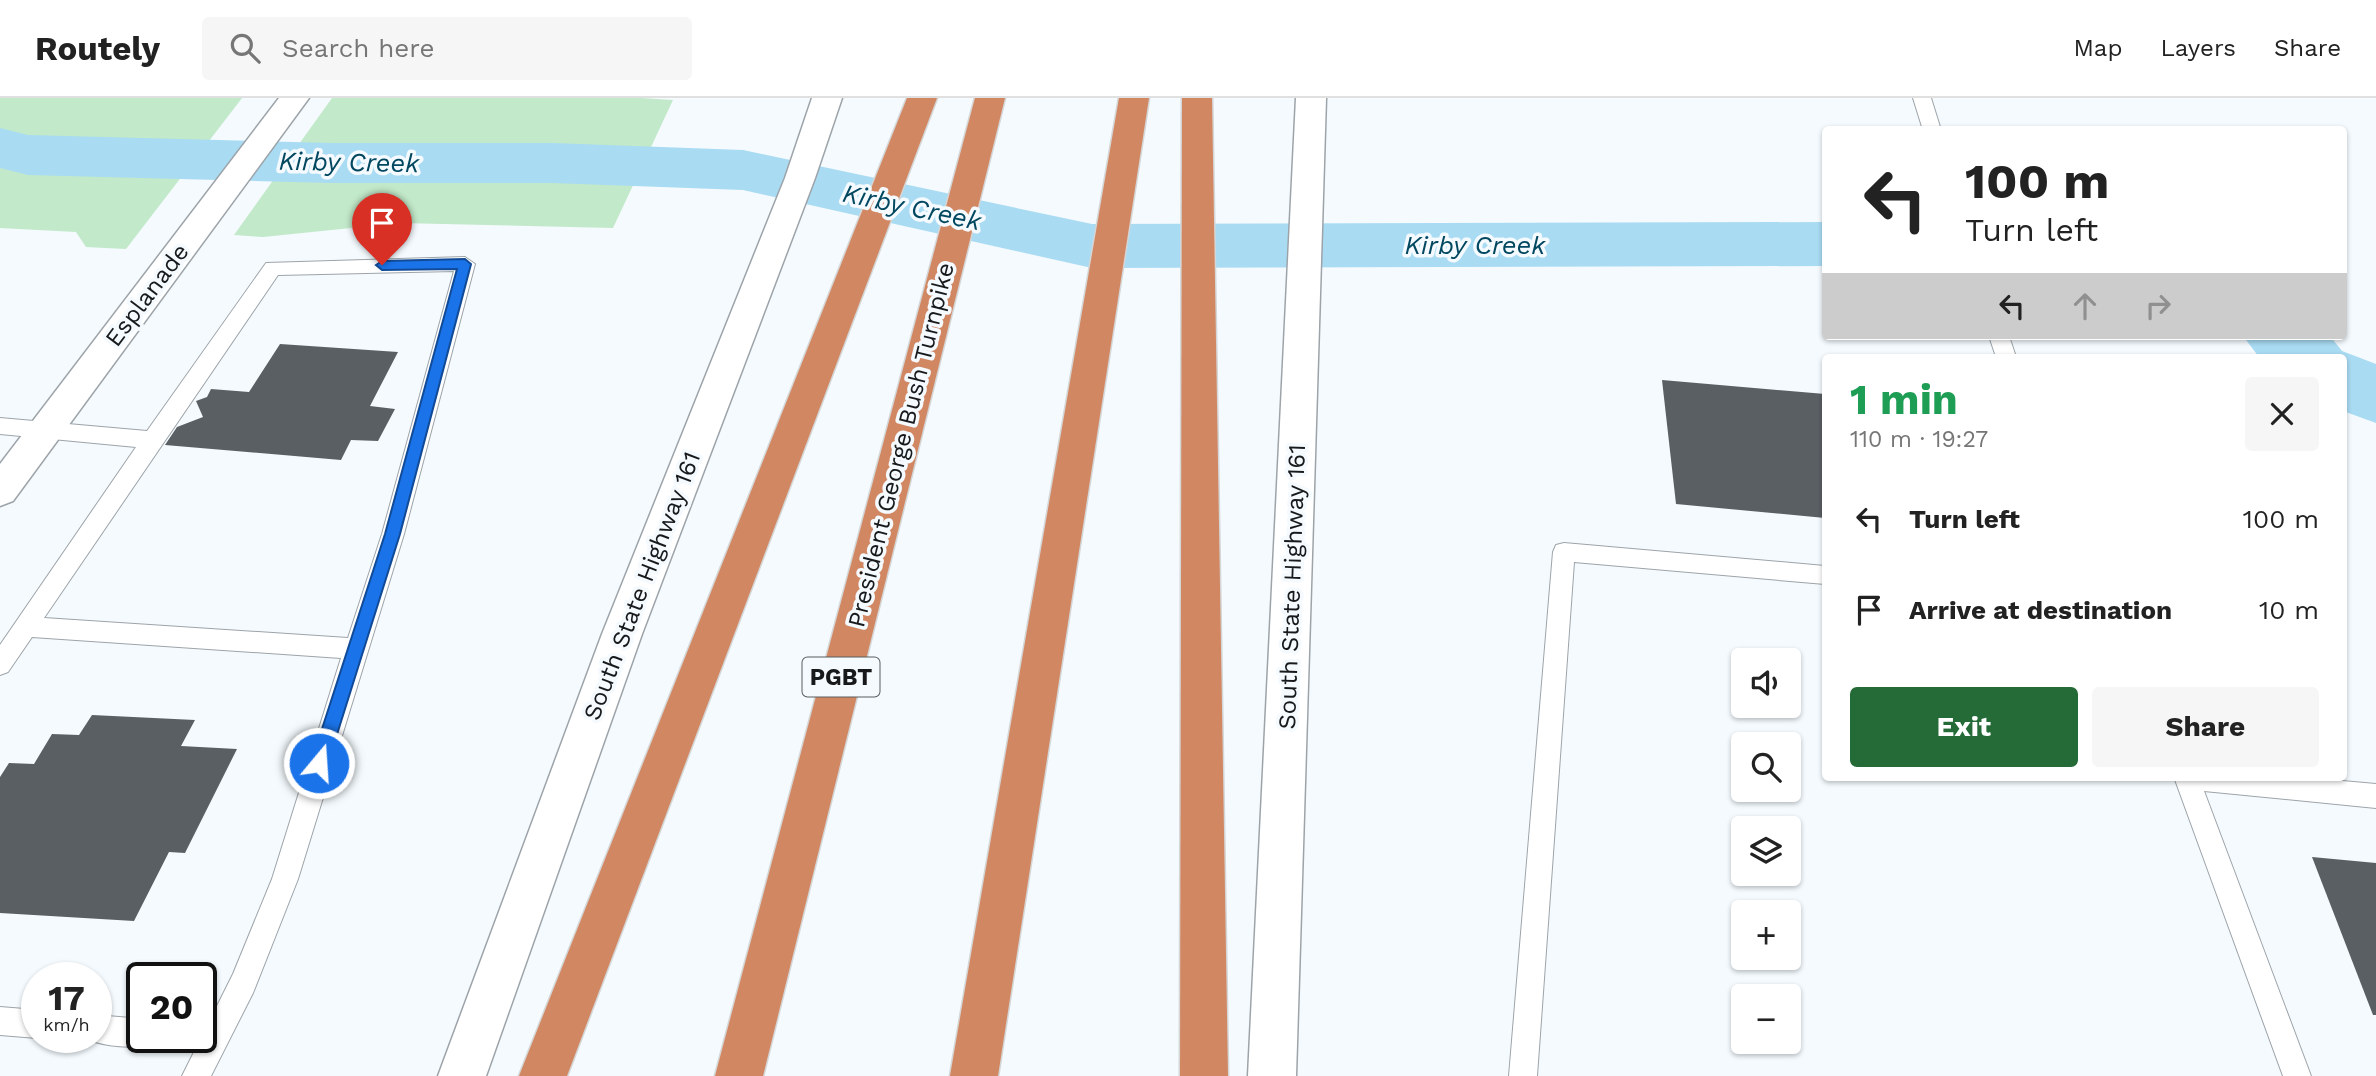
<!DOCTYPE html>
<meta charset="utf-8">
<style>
:root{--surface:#fff;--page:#f6f6f6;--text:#222;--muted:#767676;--line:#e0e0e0;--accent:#246b38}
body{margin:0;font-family:"Work Sans",sans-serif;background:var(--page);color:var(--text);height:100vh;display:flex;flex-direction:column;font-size:26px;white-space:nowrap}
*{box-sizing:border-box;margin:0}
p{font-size:23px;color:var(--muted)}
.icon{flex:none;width:38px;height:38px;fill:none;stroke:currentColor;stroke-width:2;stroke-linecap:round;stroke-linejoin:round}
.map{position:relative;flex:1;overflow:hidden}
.drawer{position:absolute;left:1822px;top:256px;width:525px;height:427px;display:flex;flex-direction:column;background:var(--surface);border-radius:7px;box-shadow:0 2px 5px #0004}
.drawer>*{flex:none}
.banner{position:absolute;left:1822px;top:28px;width:525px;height:214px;border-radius:7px;box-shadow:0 2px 5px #0004;background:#fff;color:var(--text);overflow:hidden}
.controls{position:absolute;left:1731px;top:550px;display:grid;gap:14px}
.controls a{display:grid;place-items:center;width:70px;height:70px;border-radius:7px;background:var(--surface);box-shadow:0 2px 5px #0004;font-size:35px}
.speed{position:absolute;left:21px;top:864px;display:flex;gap:14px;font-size:35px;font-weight:700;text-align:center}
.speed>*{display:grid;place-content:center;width:91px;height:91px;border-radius:50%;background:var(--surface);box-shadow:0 2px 5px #0004;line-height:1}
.speed small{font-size:18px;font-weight:400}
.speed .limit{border:4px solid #111;border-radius:10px;background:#fff;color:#111}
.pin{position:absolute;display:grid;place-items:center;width:60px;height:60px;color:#fff;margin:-72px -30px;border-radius:50% 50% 50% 0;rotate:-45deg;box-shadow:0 0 7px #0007}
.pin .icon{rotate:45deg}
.me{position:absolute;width:77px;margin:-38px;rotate:18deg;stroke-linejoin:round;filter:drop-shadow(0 0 5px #0008)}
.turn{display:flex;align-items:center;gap:24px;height:147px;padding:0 28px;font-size:32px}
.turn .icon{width:91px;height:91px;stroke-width:2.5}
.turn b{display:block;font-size:49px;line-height:60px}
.lanes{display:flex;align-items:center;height:66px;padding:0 28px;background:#0003;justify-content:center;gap:35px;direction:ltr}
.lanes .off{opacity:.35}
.round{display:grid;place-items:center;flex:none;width:74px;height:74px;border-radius:7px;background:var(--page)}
.headline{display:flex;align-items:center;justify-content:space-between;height:119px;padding:0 28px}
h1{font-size:42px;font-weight:700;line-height:52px;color:#1e9e55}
.primary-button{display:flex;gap:14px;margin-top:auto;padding:14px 28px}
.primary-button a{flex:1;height:80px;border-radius:7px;background:var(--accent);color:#fff;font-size:28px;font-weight:700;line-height:80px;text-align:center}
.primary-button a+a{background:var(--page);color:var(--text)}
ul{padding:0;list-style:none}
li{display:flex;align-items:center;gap:21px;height:91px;padding:0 28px}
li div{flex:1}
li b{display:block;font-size:26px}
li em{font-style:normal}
header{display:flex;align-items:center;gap:42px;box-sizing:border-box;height:98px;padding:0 35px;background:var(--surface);border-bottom:2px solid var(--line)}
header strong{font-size:33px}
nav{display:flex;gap:38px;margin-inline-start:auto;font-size:24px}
.search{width:490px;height:63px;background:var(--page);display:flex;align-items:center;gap:18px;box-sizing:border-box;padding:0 24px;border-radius:7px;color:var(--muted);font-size:26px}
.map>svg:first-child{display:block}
</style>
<header>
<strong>Routely</strong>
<div class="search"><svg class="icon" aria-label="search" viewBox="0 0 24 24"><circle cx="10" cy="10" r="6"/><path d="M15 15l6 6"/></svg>Search here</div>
<nav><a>Map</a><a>Layers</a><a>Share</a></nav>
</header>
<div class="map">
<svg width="2376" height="978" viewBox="0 0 2376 978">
<rect width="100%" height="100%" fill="#f4fafe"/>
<g fill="#c2e9c9">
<path d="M 0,0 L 242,0 L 126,151 L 86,149 L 76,134 L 0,130 Z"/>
<path d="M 332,0 L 641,0 L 673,2 L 613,130 L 400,125 L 263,139 L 234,137 Z"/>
</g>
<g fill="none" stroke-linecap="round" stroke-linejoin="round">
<g fill="#a9dbf3" fill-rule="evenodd">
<path d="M 0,30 L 28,37 L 331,45 L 552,45 L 743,52 L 1092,126 L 1825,124 L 1825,168 L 1092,170 L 743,92 L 552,85 L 331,85 L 28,77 L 0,70 Z"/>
<path d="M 2243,238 L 2330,238 L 2342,253 L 2376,266 L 2376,325 L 2343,313 L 2343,259 L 2259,259 Z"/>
</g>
</g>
<g fill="#5a5f64">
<path d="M 280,246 L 398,254 L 370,308 L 395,311 L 378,343 L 351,342 L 341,362 L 165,347 L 177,329 L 203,319 L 196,303 L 207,299 L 211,291 L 249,294 Z"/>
<path d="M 1662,282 L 1825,296 L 1825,420 L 1676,406 Z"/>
<path d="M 92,617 L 195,622 L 181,648 L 237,651 L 185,755 L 169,754 L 134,823 L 0,815 L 0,679 L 9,665 L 34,666 L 52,636 L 79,637 Z"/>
<path d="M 2312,759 L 2376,765 L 2376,917 L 2373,917 Z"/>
</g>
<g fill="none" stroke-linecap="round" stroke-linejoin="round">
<g stroke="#9da4a9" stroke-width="2">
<g id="lane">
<path d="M 1913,0 L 1931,0 L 1941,32 L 1923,32 Z"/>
<path d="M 465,159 L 475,166 L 404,436 L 298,781 L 253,895 L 211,978 L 182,978 L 233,876 L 272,781 L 341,560 L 32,539 L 8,574 L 0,577 L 0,547 L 136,349 L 0,336 L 0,320 L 147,333 L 266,165 ZM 454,173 L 382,436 L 348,540 L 44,520 L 278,177 Z"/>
<path d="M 1989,238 L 2009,238 L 2016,259 L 1996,259 Z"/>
<path d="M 1564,445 L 1825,468 L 1825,486 L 1574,464 L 1537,978 L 1509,978 L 1553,454 L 1556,447 Z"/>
<path d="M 2174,679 L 2298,679 L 2376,686 L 2376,710 L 2204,693 L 2311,978 L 2283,978 Z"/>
<path d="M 0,909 L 37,912 L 37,940 L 0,937 Z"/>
<path d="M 96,917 L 142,921 L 142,940 L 154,940 L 152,945 C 134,952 104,948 86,941 L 96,940 Z"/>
</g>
</g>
<g stroke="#9da4a9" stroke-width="3">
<path id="street" d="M 279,0 L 309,0 L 13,403 L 0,408 L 0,366 Z"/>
</g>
<g stroke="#9da4a9" stroke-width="3">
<g id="secondary">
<path d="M 812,0 L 842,0 L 815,80 L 642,536 L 486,978 L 438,978 L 602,536 L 785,80 Z"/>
<path d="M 1296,0 L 1326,0 L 1296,978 L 1248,978 Z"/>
</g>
</g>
<g stroke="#d5d6d6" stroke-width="3">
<g id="highway">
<path d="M 907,0 L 937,0 L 567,978 L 519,978 Z"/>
<path d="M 975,0 L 1005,0 L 763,978 L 715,978 Z"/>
<path d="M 1119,0 L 1149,0 L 998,978 L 950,978 Z"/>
<path d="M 1182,0 L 1212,0 L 1228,978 L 1180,978 Z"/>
</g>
</g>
<use href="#lane" fill="#fff" fill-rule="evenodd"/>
<use href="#street" fill="#fff" fill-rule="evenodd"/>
<use href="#secondary" fill="#fff" fill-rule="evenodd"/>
<use href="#highway" fill="#d28763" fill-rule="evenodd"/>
</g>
<path fill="#1a73e8" stroke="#114b97" stroke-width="2" d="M 465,161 L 471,166 L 400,436 L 328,665 L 319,673 L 311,665 L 385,436 L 457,171 L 382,172 L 376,167 L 382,163 Z"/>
<g text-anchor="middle" stroke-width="7" stroke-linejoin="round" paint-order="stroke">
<rect fill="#f4fafe" stroke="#595c5f" stroke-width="2" x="802.5" y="559.5" width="77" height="39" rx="5"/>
<g font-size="23" font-weight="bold" fill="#17191b">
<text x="841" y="587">PGBT</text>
</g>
<g font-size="24" fill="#17191b" stroke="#f4fafe">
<text transform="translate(147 197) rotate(-53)" y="8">Esplanade</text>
<text transform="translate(901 347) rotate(-76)" y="8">President George Bush Turnpike</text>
<text transform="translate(642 488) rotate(-69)" y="8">South State Highway 161</text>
<text transform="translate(1292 489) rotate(-88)" y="8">South State Highway 161</text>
</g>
<g font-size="26" font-style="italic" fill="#01475f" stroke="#f4fafe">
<text transform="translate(349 64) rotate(1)" y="9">Kirby Creek</text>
<text transform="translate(912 109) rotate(12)" y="9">Kirby Creek</text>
<text x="1475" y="156">Kirby Creek</text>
</g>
</g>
</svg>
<div class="controls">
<a><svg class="icon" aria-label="sound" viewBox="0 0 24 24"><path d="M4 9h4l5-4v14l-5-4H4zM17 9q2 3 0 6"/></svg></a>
<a><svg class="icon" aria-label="search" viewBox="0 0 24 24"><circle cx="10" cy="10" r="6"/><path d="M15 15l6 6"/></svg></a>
<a><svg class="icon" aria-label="layers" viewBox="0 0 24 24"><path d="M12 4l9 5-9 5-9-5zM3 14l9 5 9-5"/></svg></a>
<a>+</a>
<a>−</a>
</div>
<div class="speed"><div>17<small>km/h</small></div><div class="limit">20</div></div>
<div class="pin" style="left:382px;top:167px;background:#d93025"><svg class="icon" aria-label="arrive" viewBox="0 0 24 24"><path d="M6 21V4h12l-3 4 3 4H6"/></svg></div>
<svg class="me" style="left:319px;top:665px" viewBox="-20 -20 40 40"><circle r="17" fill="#1a73e8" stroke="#fff" stroke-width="3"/><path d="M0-11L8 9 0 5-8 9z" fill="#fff"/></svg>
<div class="banner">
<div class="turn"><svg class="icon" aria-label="left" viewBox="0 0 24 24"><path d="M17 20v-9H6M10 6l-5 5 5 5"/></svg><div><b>100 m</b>Turn left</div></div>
<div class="lanes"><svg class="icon" aria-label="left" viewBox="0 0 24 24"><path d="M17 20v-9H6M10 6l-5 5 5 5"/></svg><svg class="icon off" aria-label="ahead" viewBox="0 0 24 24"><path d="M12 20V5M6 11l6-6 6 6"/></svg><svg class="icon off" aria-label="right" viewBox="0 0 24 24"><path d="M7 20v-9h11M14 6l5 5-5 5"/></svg></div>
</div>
<section class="drawer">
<div class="headline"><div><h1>1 min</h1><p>110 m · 19:27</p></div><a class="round"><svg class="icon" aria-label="close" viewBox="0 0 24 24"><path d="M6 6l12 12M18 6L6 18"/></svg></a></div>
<ul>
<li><svg class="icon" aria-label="left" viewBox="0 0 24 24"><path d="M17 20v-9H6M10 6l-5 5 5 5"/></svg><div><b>Turn left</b></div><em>100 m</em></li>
<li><svg class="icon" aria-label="arrive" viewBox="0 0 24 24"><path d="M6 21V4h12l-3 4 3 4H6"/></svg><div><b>Arrive at destination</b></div><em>10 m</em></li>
</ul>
<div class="primary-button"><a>Exit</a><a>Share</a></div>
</section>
</div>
